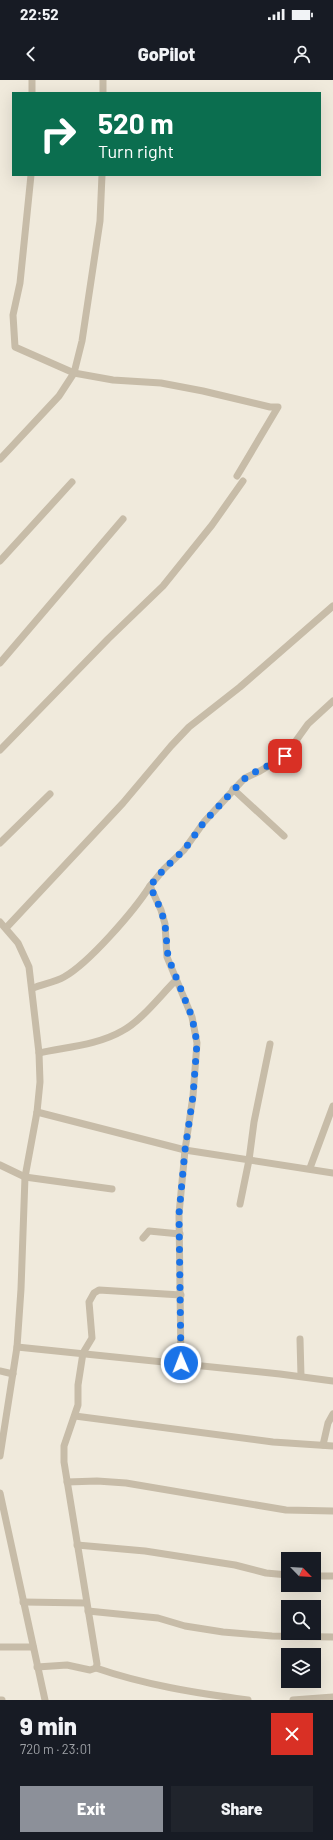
<!DOCTYPE html>
<meta charset="utf-8">
<style>
:root{--surface:#171b24;--page:#20242c;--text:#f1f3f6;--muted:#9ea1a6;--accent:#8c9099}
body{margin:0;font-family:Barlow,sans-serif;background:var(--page);color:var(--text);height:100vh;display:flex;flex-direction:column;font-size:15px;white-space:nowrap}
*{box-sizing:border-box;margin:0}
p{font-size:13px;color:var(--muted)}
.icon{flex:none;width:22px;height:22px;fill:none;stroke:currentColor;stroke-width:2;stroke-linecap:round;stroke-linejoin:round}
.map{position:relative;height:1620px;overflow:hidden}
.details{display:flex;flex-direction:column;background:var(--surface);flex:1}
.details>*{flex:none}
.banner{position:absolute;left:12px;top:12px;width:309px;height:84px;border-radius:0px;box-shadow:0 4px 16px #0002;background:#0b6e4f;color:#fff;overflow:hidden}
.needle{width:26px;rotate:115deg}
.buttons{position:absolute;left:281px;top:1472px;display:grid;gap:8px}
.buttons a{display:grid;place-items:center;width:40px;height:40px;border-radius:0px;background:var(--surface);box-shadow:0 4px 16px #0002;font-size:20px}
.pin{position:absolute;display:grid;place-items:center;width:34px;height:34px;color:#fff;margin:-17px;border-radius:8px;box-shadow:0 2px 6px #0006}
.me{position:absolute;width:44px;margin:-22px;rotate:359deg;stroke-linejoin:round;filter:drop-shadow(0 0 3px #0008)}
.turn{display:flex;align-items:center;gap:14px;height:84px;padding:0 20px;font-size:18px}
.turn .icon{width:52px;height:52px;stroke-width:2.5}
.turn b{display:block;font-size:28px;line-height:34px}
.round{display:grid;place-items:center;flex:none;width:42px;height:42px;border-radius:0px;background:var(--page)}
.head{display:flex;align-items:center;justify-content:space-between;height:68px;padding:0 20px}
h1{font-size:24px;font-weight:800;line-height:30px}
.cta{display:flex;gap:8px;margin-top:auto;padding:8px 20px}
.cta a{flex:1;height:46px;border-radius:0px;background:var(--accent);color:#fff;font-size:16px;font-weight:800;line-height:46px;text-align:center}
.cta a+a{background:var(--page);color:var(--text)}
.status{display:flex;justify-content:space-between;align-items:center;height:28px;padding:0 20px;background:var(--surface);direction:ltr}
.status svg{height:11px;fill:currentColor}
header{display:flex;justify-content:space-between;align-items:center;height:52px;padding:0 20px;background:var(--surface);font-size:18px;font-weight:800}
.map>svg:first-child{display:block}
</style>
<div class="status"><b>22:52</b><svg viewBox="0 0 49 12"><path d="M0 12V9h3v3zM5 12V6h3v6zM10 12V3h3v9zM15 12V0h3v12zM26 1h20v11H26zM47 4h2v5h-2z"/></svg></div>
<header><svg class="icon" aria-label="back" viewBox="0 0 24 24"><path d="M15 5l-7 7 7 7"/></svg>GoPilot<svg class="icon" aria-label="person" viewBox="0 0 24 24"><circle cx="12" cy="8" r="4"/><path d="M4 21q1-7 8-7t8 7"/></svg></header>
<div class="map">
<svg width="333" height="1620" viewBox="0 0 333 1620">
<rect width="100%" height="100%" fill="#f0eadc"/>
<g fill="none" stroke-linecap="round" stroke-linejoin="round">
<g stroke="#c7bca8" stroke-width="7">
<path d="M 103,0 L 103,13"/>
<path d="M 32,13 L 32,0"/>
<path d="M 31,95 L 20,203 L 13,235 L 15,267 L 74,293 L 113,300 L 161,303 L 203,311 L 270,327 L 278,327 L 237,396"/>
<path d="M 0,379 L 59,316 L 74,293 L 82,261 L 100,141 L 102,95"/>
<path d="M 0,481 L 72,402"/>
<path d="M 0,583 L 123,439"/>
<path d="M 0,670 L 108,559 L 163,506 L 212,445 L 243,401"/>
<path d="M 233,709 L 284,756"/>
<path d="M 0,763 L 50,714"/>
<path d="M 150,806 L 164,789 L 184,770 L 204,742 L 241,702 L 245,698 L 260,691 L 285,676 L 308,644 L 333,621"/>
<path d="M 0,842 L 18,863 L 29,887 L 39,973 L 40,1002 L 37,1032 L 25,1097 L 21,1209 L 17,1267 L 0,1376"/>
<path d="M 6,848 L 123,723 L 171,666 L 189,647 L 240,607 L 333,526"/>
<path d="M 33,908 C 43,904 55,902 64,897 C 89,883 134,831 150,806 L 161,830 L 165,844 L 167,877 L 192,937 L 197,963 L 193,1016 L 185,1070 L 179,1134 L 181,1283"/>
<path d="M 39,973 C 66,967 98,965 122,951 C 141,941 160,916 176,900"/>
<path d="M 37,1032 L 185,1070 L 333,1093"/>
<path d="M 0,1085 L 25,1097 L 112,1109"/>
<path d="M 310,1088 L 333,1026"/>
<path d="M 240,1124 L 249,1080 L 254,1042 L 270,964"/>
<path d="M 143,1158 L 149,1151 L 180,1154"/>
<path d="M 300,1259 L 301,1296"/>
<path d="M 17,1267 L 280,1294 L 333,1301"/>
<path d="M 0,1291 L 13,1294"/>
<path d="M 75,1336 L 273,1362 L 333,1366"/>
<path d="M 323,1365 L 328,1343 L 333,1334"/>
<path d="M 67,1402 L 97,1401 L 126,1403 L 286,1430 L 333,1431"/>
<path d="M 0,1413 L 45,1620"/>
<path d="M 77,1465 L 145,1471 L 235,1485 L 266,1493 L 288,1495"/>
<path d="M 314,1496 L 333,1496"/>
<path d="M 23,1522 L 86,1523"/>
<path d="M 88,1531 L 158,1538 L 185,1546 L 223,1552 L 272,1556 L 333,1557"/>
<path d="M 0,1567 L 33,1567"/>
<path d="M 37,1587 L 67,1585 L 90,1590 L 96,1588 L 97,1584 L 64,1382 L 64,1366 L 78,1325 L 78,1305 L 83,1273 L 92,1258 L 89,1222 L 94,1213 L 99,1210 L 181,1215"/>
<path d="M 96,1588 C 145,1605 196,1613 248,1620"/>
<path d="M 0,1620 L 2,1620"/>
<path d="M 293,1620 L 333,1617"/>
</g>
</g>
<g fill="none" stroke-linecap="round" stroke-linejoin="round">
<path stroke="#1a73e8" stroke-width="7" stroke-dasharray="0 12.6" d="M 181,1283 L 179,1134 L 185,1070 L 193,1016 L 197,963 L 192,937 L 168,877 L 165,844 L 161,830 L 150,806 L 164,789 L 184,770 L 204,742 L 241,702 C 252,691 271,686 285,676"/>
</g>
</svg>
<div class="buttons">
<a><svg class="needle" viewBox="-14 -14 28 28"><path d="M0-13l5 13h-10z" fill="#e53935"/><path d="M0 13l5-13h-10z" fill="#9ea1a6"/></svg></a>
<a><svg class="icon" aria-label="search" viewBox="0 0 24 24"><circle cx="10" cy="10" r="6"/><path d="M15 15l6 6"/></svg></a>
<a><svg class="icon" aria-label="layers" viewBox="0 0 24 24"><path d="M12 4l9 5-9 5-9-5zM3 14l9 5 9-5"/></svg></a>
</div>
<div class="pin" style="left:285px;top:676px;background:#d93025"><svg class="icon" aria-label="arrive" viewBox="0 0 24 24"><path d="M6 21V4h12l-3 4 3 4H6"/></svg></div>
<svg class="me" style="left:181px;top:1283px" viewBox="-20 -20 40 40"><circle r="17" fill="#1a73e8" stroke="#fff" stroke-width="3"/><path d="M0-11L8 9 0 5-8 9z" fill="#fff"/></svg>
<div class="banner">
<div class="turn"><svg class="icon" aria-label="right" viewBox="0 0 24 24"><path d="M7 20v-9h11M14 6l5 5-5 5"/></svg><div><b>520 m</b>Turn right</div></div>
</div>
</div>
<section class="details">
<div class="head"><div><h1>9 min</h1><p>720 m · 23:01</p></div><a class="round" style="background:#d93025;color:#fff"><svg class="icon" aria-label="close" viewBox="0 0 24 24"><path d="M6 6l12 12M18 6L6 18"/></svg></a></div>
<div class="cta"><a>Exit</a><a>Share</a></div>
</section>
